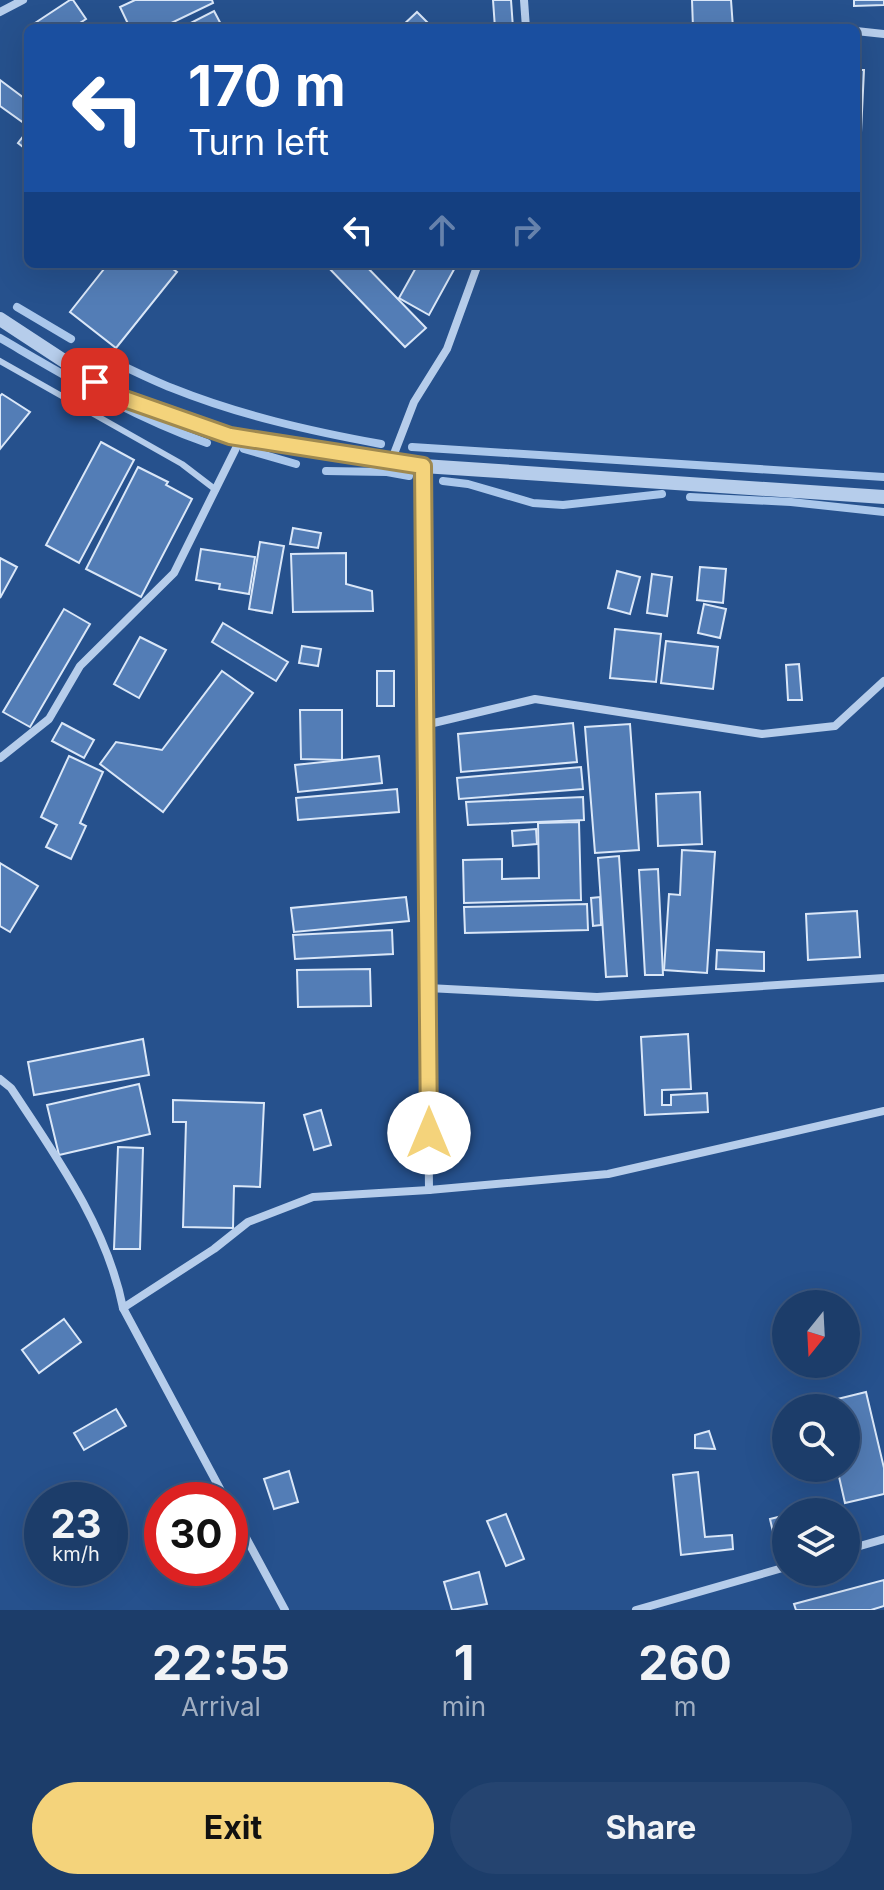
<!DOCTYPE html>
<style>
:root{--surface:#1c3d6a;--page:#254470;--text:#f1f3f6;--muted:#a0aec1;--line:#3a567e;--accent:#f4d37b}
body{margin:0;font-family:Inter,sans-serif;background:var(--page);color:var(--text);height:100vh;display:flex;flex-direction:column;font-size:30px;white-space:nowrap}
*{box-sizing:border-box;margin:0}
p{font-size:26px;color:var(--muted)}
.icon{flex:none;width:44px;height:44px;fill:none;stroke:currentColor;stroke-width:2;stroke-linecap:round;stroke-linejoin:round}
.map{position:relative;height:1610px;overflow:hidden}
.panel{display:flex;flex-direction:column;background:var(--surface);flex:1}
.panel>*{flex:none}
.guide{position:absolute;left:24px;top:24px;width:836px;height:244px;border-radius:12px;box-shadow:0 8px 32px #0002,0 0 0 2px var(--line);background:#1a4fa0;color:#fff;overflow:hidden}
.needle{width:52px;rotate:198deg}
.buttons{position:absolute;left:772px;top:1290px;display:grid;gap:16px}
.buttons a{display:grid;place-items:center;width:88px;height:88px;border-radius:50%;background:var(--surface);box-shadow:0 8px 32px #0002,0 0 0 2px var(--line);font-size:40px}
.speed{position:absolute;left:24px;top:1482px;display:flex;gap:16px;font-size:40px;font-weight:700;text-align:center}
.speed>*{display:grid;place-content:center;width:104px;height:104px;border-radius:50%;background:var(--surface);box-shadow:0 8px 32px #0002,0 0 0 2px var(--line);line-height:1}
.speed small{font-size:20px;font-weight:400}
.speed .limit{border:12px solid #d22;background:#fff;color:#111}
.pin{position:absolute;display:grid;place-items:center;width:68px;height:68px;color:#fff;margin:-34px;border-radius:16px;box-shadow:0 4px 12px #0006}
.me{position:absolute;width:88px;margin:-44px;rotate:0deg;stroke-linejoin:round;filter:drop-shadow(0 0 6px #0008)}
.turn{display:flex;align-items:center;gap:28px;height:168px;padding:0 32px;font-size:36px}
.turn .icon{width:104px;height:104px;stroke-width:2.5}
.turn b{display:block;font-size:56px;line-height:68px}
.lanes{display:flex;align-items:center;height:76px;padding:0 32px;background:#0003;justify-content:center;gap:40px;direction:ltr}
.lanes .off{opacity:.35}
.eta{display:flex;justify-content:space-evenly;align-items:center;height:136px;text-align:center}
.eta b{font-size:48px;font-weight:700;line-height:56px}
.cta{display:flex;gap:16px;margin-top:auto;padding:16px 32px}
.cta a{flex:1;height:92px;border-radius:48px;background:var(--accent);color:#111;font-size:32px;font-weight:700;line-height:92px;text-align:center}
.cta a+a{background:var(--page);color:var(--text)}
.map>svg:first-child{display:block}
</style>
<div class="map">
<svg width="884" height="1610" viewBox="0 0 884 1610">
<rect width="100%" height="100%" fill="#26518d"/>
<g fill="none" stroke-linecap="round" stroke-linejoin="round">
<g stroke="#aac7eb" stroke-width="8">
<path d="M 17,307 L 71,339"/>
<path d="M 0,338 C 69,378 131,416 207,443"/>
<path d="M 104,357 C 126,367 149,379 172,388 C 239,415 310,431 381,444"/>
<path d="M 412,447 L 884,477"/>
<path d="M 244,449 L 296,464"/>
<path d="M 326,471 L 387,472 L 409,476"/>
<path d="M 443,481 L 468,484 L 533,503 L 563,505 L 662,494"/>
<path d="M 690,497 L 791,502 L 884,512"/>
</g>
</g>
<g fill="#537db6" stroke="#dae7f8" stroke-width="2">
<path d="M 70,0 L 73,0 L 86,19 L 72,28 L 38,28 L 35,23 Z"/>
<path d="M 135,0 L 212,0 L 213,3 L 161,28 L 130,28 L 120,7 Z"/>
<path d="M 493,0 L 511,0 L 513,28 L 495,28 Z"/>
<path d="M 692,0 L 731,0 L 733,28 L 693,28 Z"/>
<path d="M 854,0 L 884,0 L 884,5 L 854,6 Z"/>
<path d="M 214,11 L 223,28 L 181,28 Z"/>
<path d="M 417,12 L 433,28 L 400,28 Z"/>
<path d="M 856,70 L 864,70 L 859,174 L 856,174 Z"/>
<path d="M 0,80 L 28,101 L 28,126 L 0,106 Z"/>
<path d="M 28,130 L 28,151 L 18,143 Z"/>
<path d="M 108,264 L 166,264 L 177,272 L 116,348 L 70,312 Z"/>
<path d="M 325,264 L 364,264 L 426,328 L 405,347 Z"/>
<path d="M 418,264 L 457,264 L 429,315 L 399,298 Z"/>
<path d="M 2,394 L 30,412 L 0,449 L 0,396 Z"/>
<path d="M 101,442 L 134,460 L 79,563 L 46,545 Z"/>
<path d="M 138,467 L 168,482 L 166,485 L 192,499 L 141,597 L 86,569 Z"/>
<path d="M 293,528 L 321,533 L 318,548 L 290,544 Z"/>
<path d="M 260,542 L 284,546 L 272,613 L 249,609 Z"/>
<path d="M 201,549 L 255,557 L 249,594 L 219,589 L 220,584 L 196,580 Z"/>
<path d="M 346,553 L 346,584 L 372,591 L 373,611 L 293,612 L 291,554 Z"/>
<path d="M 0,558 L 17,567 L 0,598 Z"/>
<path d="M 700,567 L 726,569 L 723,603 L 697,600 Z"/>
<path d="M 617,571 L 640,577 L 630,614 L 608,608 Z"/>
<path d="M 652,574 L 672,577 L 667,616 L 647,613 Z"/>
<path d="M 704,604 L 726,609 L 720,638 L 698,633 Z"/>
<path d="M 64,609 L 90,624 L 30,727 L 3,712 Z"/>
<path d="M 223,623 L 288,662 L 276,681 L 212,642 Z"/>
<path d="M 615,629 L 661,634 L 656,682 L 610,678 Z"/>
<path d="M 140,637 L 166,650 L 139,698 L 114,684 Z"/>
<path d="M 666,641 L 718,647 L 713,689 L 661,683 Z"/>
<path d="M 302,646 L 321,649 L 318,666 L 299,663 Z"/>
<path d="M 799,664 L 802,700 L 788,700 L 786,665 Z"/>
<path d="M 222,671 L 253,693 L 163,812 L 100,764 L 116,742 L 162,750 Z"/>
<rect x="377" y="671" width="17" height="35"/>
<path d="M 300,710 L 342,710 L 342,760 L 301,759 Z"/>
<path d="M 62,723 L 94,740 L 84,758 L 52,741 Z"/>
<path d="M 573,723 L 577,762 L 461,772 L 458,734 Z"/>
<path d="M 630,724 L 639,850 L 595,853 L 585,727 Z"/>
<path d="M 69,756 L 103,772 L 80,823 L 86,826 L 71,859 L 46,847 L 57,825 L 41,817 Z"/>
<path d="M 379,756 L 382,783 L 298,792 L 295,765 Z"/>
<path d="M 581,767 L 583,789 L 459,799 L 457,778 Z"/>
<path d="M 397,789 L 399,812 L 298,820 L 296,798 Z"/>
<path d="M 700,792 L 702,844 L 658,846 L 656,794 Z"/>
<path d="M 583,797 L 584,820 L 468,825 L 466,802 Z"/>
<path d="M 579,822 L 581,900 L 464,903 L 463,860 L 502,859 L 502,879 L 539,878 L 538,823 Z"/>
<path d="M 536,829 L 537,844 L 513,846 L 512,831 Z"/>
<path d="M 682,850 L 715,852 L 707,973 L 664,970 L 669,894 L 680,895 Z"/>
<path d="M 619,856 L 627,976 L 606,977 L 598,858 Z"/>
<path d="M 0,863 L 38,886 L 10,932 L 0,926 Z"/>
<path d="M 658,869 L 663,975 L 645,975 L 639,870 Z"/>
<path d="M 406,897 L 409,921 L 294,932 L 291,908 Z"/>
<path d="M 600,897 L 601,925 L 593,926 L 591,898 Z"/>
<path d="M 587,904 L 588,930 L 465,933 L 464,907 Z"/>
<path d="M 857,911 L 860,957 L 808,960 L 806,914 Z"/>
<path d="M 392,930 L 393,954 L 295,959 L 293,935 Z"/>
<path d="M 717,950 L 764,952 L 764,971 L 716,969 Z"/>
<path d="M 370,969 L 371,1006 L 298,1007 L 297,970 Z"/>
<path d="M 688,1034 L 691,1089 L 662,1090 L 662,1105 L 671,1105 L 671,1095 L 707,1093 L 708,1112 L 645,1115 L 641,1037 Z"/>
<path d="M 143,1039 L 149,1075 L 34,1095 L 28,1062 Z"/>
<path d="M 139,1084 L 150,1134 L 59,1155 L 47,1105 Z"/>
<path d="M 173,1100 L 264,1103 L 260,1187 L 234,1186 L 233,1228 L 183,1227 L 186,1122 L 173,1122 Z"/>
<path d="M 321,1110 L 331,1145 L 314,1150 L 304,1115 Z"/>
<path d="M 118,1147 L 143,1148 L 140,1249 L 114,1249 Z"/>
<path d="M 64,1319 L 81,1342 L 39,1373 L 22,1350 Z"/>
<path d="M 866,1392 L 884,1468 L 884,1494 L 845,1503 L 837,1468 L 846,1468 L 846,1408 L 822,1408 L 821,1403 Z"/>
<path d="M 116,1409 L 126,1426 L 84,1450 L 74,1433 Z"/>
<path d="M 709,1431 L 715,1449 L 695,1448 L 695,1435 Z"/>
<path d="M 289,1471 L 298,1502 L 274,1509 L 264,1479 Z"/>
<path d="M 698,1472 L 705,1537 L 732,1535 L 733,1549 L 681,1555 L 673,1475 Z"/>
<path d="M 506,1514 L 524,1559 L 506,1566 L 487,1521 Z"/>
<path d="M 786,1515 L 786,1528 L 773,1532 L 770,1519 Z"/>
<path d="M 479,1572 L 487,1604 L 452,1610 L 444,1582 Z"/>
<path d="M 884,1580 L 884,1606 L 871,1610 L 796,1610 L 794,1604 Z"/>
</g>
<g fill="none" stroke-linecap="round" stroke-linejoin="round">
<path stroke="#b6cdeb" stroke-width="6" d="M 0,361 L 182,464 L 216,490"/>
<g stroke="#b6cdeb" stroke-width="8">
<path d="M 524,0 L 526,28"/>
<path d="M 0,12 L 23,0"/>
<path d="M 856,31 L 884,34"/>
<path d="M 392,459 L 414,402 L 447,349 L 478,264"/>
<path d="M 423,466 L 429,1190"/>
<path d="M 425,725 L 535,699 L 762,734 L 835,726 L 884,681"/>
<path d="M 0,758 L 49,719 L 80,666 L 174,573 L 241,438"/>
<path d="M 428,988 L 597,997 L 884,978"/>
<path d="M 0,1079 L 11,1088 C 56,1156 107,1227 123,1308 L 214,1249 L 248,1222 L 313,1197 L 429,1190 L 608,1174 L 884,1111"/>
<path d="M 123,1308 L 226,1500"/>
<path d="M 230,1508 L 285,1610"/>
<path d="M 846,1550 L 884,1539"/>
<path d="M 636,1610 L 786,1567"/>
</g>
<path stroke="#b6cdeb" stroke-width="14" d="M 0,319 L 119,397 L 230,436 L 423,466 L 884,497"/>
</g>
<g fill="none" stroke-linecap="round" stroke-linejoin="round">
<g stroke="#9f8950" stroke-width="20">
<path id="route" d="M 95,382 L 119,397 L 230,436 L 423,466 L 429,1133"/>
</g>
<use href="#route" stroke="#f4d37b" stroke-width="14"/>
</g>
</svg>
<div class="buttons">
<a><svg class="needle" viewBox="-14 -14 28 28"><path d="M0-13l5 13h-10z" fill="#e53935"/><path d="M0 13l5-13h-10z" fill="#a0aec1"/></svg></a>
<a><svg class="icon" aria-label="search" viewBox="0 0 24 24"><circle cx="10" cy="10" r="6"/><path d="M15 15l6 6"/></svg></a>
<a><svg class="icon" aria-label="layers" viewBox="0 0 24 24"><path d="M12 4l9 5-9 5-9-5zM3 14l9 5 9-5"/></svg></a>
</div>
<div class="speed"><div>23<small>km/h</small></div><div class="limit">30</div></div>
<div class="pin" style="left:95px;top:382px;background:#d93025"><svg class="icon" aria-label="arrive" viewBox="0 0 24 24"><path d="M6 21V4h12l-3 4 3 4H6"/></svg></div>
<svg class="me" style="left:429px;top:1133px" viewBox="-20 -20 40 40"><circle r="19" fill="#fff"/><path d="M0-13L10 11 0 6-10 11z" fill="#f4d37b"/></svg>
<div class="guide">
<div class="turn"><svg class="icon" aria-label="left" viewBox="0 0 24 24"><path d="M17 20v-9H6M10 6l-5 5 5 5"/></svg><div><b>170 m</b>Turn left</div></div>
<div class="lanes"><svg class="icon" aria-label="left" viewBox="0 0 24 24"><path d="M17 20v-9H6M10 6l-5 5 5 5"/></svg><svg class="icon off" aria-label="ahead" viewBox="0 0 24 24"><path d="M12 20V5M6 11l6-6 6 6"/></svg><svg class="icon off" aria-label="right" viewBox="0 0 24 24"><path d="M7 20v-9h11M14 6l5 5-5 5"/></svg></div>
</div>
</div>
<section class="panel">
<div class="eta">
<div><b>22:55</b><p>Arrival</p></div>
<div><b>1</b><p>min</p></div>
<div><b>260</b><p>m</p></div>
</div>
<div class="cta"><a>Exit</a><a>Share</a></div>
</section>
